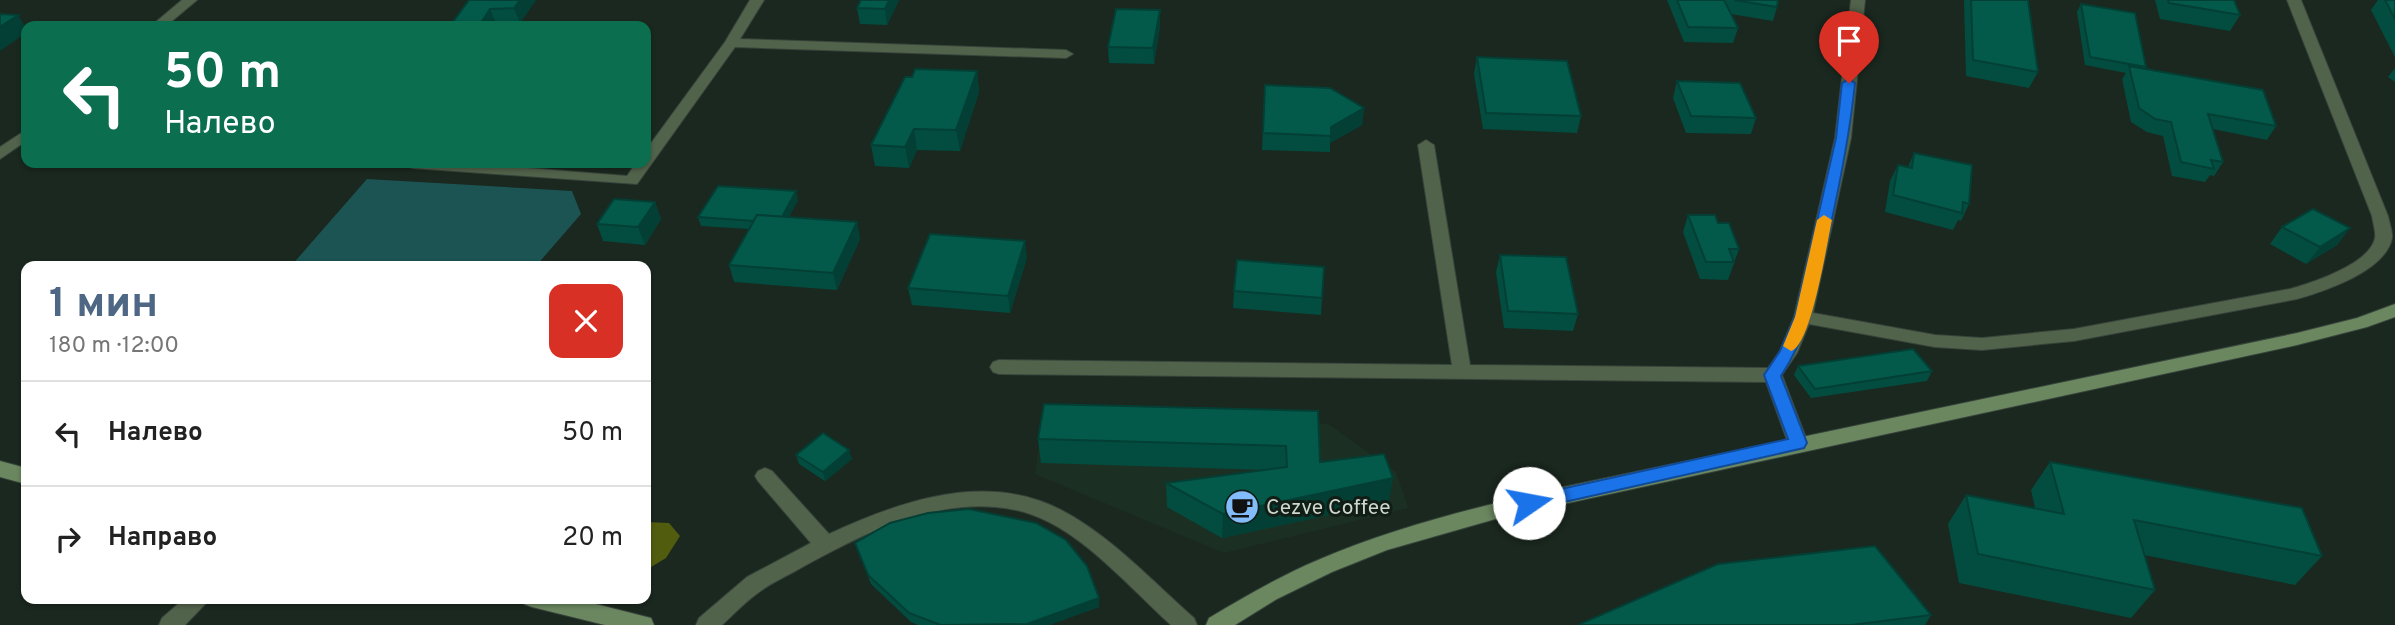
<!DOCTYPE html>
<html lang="ru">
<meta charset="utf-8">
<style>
:root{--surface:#fff;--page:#f6f6f6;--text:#222;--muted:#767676;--line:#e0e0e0;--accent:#4e6784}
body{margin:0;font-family:Overpass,sans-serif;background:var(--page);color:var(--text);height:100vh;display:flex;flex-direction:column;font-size:26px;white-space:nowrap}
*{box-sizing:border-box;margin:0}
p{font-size:23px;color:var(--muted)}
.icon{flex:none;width:38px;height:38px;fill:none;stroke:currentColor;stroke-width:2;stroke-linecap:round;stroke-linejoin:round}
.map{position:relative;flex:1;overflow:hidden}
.sheet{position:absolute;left:21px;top:261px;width:630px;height:343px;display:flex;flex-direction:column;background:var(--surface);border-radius:14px;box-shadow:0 2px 5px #0004}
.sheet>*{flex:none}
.hud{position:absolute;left:21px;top:21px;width:630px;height:147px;border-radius:14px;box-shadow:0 2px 5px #0004;background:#0b6e4f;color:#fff;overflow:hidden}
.pin{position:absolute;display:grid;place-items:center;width:60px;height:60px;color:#fff;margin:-72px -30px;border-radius:50% 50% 50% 0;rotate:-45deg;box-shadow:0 0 7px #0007}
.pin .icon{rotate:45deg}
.me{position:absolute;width:77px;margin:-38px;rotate:78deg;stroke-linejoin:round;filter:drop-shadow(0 0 5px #0008)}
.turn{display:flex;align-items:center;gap:24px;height:147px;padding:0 28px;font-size:32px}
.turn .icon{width:91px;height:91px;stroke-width:2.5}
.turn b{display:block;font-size:49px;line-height:60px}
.round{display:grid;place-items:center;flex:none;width:74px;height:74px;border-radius:14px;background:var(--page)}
.summary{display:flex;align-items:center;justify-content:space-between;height:119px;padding:0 28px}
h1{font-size:42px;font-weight:700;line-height:52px;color:var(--accent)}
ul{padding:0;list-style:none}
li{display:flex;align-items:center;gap:21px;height:105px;padding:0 28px;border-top:2px solid var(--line)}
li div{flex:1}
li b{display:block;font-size:26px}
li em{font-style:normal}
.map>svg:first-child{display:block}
</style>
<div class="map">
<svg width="2395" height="625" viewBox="0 0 2395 625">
<rect width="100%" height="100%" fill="#1a281f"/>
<path fill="#1b3023" d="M 1043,417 L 1328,424 L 1396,472 L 1408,508 L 1224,553 L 1035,474 Z"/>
<path fill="#525c0f" d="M 646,522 L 669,523 L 680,536 L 666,558 L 646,570 Z"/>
<path fill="#1b5453" d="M 367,179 L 572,191 L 581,214 L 536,266 L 291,266 Z"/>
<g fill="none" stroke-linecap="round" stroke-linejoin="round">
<g stroke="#37443b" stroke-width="2">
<g id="lane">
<path d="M 182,0 L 197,0 L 166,26 L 151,26 Z"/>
<path d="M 750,0 L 764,0 L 740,39 L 1066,50 L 1073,54 L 1066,58 L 735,47 L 637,184 L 412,168 L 404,163 L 465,163 L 627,176 L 636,163 L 646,163 L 646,150 L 725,42 Z"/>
<path d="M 1851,0 L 1865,0 L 1851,138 L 1813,313 L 1935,335 L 1982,338 L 2074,329 L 2290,289 C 2312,283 2370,264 2375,238 C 2376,232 2373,223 2372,216 L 2287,0 L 2301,0 L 2388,216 C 2389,222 2393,232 2392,238 C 2386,271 2325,291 2297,299 L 2074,341 L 1982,350 L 1935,347 L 1809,324 L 1797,353 L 1782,375 L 1808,443 L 1805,448 L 1791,448 L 1788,443 L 1766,382 L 999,374 L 993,372 L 990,367 L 993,362 L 999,360 L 1452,365 L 1418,145 L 1426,140 L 1434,145 L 1470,365 L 1768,368 L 1780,351 L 1794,317 L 1835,138 Z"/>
<path d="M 26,130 L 26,141 L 0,159 L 0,147 Z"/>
<path d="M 765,468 L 772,471 L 829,534 C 900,501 986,471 1061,510 C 1111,536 1152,581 1194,618 L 1197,625 L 1171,625 C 1131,589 1082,531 1030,514 C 952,488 865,532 799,569 C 787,576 773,582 762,590 C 747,600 735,613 722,625 L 696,625 L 699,618 L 747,577 L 811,543 L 758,481 L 755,476 L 758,471 Z"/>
<path d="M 185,598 L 211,598 L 185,625 L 159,625 L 162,618 Z"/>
</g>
</g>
<g stroke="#37443b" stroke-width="2">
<g id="secondary">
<path d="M 2395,304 L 2395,317 L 2367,327 L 2297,345 L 1499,518 L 1387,550 L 1332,572 L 1277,599 L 1235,625 L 1206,625 L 1209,618 C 1244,597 1280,576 1318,560 C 1395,527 1477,507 1559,488 L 2297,333 L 2357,318 Z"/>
<path d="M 0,461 L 26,468 L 26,484 L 0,477 Z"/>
<path d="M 521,598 L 572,598 L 643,616 L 651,618 L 654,625 L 605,625 L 532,607 L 524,604 Z"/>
</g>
</g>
<use href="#lane" fill="#52634b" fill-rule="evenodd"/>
<use href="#secondary" fill="#6b8760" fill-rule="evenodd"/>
</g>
<g fill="#034d40">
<path d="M 469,0 L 536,0 L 520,23 L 496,23 Z"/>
<path d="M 861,0 L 899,0 L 887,25 L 860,24 L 857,8 Z"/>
<path d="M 1667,0 L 1778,0 L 1777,7 L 1773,21 L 1731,14 L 1738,28 L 1733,43 L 1684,42 Z"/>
<path d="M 1964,0 L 2028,0 L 2038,72 L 2029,88 L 1966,76 Z"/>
<path d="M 2155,0 L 2234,0 L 2240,15 L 2230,31 L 2160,19 Z"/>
<path d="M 2378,0 L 2395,0 L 2395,57 L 2371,10 Z"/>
<path d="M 2081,4 L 2146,67 L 2145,69 L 2276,126 L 2267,140 L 2213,129 L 2223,162 L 2214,176 L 2210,175 L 2205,182 L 2172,176 L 2163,136 L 2147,132 L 2131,122 L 2122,79 L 2126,73 L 2085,65 L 2077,12 Z"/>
<path d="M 1160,26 L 1154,64 L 1109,63 L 1108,47 Z"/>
<path d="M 1477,57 L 1581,116 L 1577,133 L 1483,129 L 1474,74 Z"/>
<path d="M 2395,68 L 2395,82 L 2388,77 Z"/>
<path d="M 977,71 L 979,92 L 960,151 L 917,150 L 909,168 L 875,166 L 871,145 L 912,77 Z"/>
<path d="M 1677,81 L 1756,118 L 1751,134 L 1686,133 L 1673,98 Z"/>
<path d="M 1265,85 L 1364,108 L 1362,125 L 1330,143 L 1330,152 L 1262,150 Z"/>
<path d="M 1914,153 L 1969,204 L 1961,221 L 1958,220 L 1953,230 L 1885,212 L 1890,181 L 1898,165 L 1908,167 Z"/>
<path d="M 798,200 L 789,217 L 857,222 L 860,239 L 837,290 L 734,282 L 729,265 L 749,229 L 701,226 L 698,217 Z"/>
<path d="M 655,202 L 661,219 L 645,245 L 603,241 L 597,224 Z"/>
<path d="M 1688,215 L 1718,223 L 1739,249 L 1728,280 L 1700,279 L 1683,232 Z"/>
<path d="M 2282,227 L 2350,228 L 2337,245 L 2306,264 L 2270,244 Z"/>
<path d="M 1500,255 L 1578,314 L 1573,331 L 1504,328 L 1496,272 Z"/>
<path d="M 1027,258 L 1010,313 L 912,305 L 908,288 Z"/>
<path d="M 1324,267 L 1321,315 L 1233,308 L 1234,291 Z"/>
<path d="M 1798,366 L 1932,371 L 1927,381 L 1811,398 L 1794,375 Z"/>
<path d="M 1318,411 L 1320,462 L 1389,502 L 1222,538 L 1167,507 L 1166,483 L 1267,470 L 1041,463 L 1038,439 Z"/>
<path d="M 796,455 L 852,459 L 825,481 L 799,464 Z"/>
<path d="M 2050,462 L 2322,556 L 2295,585 L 2144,555 L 2155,590 L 2131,618 L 1959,583 L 1948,524 L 1966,495 L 2035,508 L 2031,490 Z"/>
<path d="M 855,543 L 1099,598 L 1099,607 L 1049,625 L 918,625 L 911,622 L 871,584 Z"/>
<path d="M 1931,615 L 1925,625 L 1579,625 L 1580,624 Z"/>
</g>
<g fill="#033f34">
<path d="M 520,0 L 536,0 L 520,23 L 514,8 Z"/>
<path d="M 889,0 L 899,0 L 887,25 L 885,9 Z"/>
<path d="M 490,9 L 496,23 L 495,26 L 479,26 Z"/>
<path d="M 1160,10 L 1160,26 L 1154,64 L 1153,48 Z"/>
<path d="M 18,15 L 26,28 L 26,33 L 0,51 L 0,27 Z"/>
<path d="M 977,71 L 979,92 L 960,151 L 956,130 Z"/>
<path d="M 1364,108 L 1362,125 L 1330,143 L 1331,127 Z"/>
<path d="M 914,129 L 917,150 L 909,168 L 905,147 Z"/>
<path d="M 796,191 L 798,200 L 781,232 L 779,223 Z"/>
<path d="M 655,202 L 661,219 L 645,245 L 638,227 Z"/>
<path d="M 857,222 L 860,239 L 837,290 L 833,273 Z"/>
<path d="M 2350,228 L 2337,245 L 2306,264 L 2320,247 Z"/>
<path d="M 1025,241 L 1027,258 L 1010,313 L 1008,296 Z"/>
<path d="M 849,450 L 852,459 L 825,481 L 823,472 Z"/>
<path d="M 1393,478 L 1389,502 L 1222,538 L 1223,514 Z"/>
<path d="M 1099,598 L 1099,607 L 1049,625 L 1027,625 L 1027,624 Z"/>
</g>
<g fill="#045a4a" stroke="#033f34" stroke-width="2">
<path d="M 469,0 L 520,0 L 514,8 L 490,9 L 479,26 L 450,26 Z"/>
<path d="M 861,0 L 889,0 L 885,9 L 857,8 Z"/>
<path d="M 1677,0 L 1724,0 L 1738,28 L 1688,27 Z"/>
<path d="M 1734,0 L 1778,0 L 1777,7 Z"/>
<path d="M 1971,0 L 2028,0 L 2038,72 L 1973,60 Z"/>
<path d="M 2168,0 L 2234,0 L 2240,15 L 2169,3 Z"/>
<path d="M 2385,0 L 2395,0 L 2395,19 Z"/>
<path d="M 2081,4 L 2135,13 L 2146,67 L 2090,57 Z"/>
<path d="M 1116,9 L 1160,10 L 1153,48 L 1108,47 Z"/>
<path d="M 0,14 L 18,15 L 0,27 Z"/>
<path d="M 1477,57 L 1567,61 L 1581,116 L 1486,113 Z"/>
<path d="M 2129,66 L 2263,90 L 2276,126 L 2208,114 L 2223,162 L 2211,160 L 2214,169 L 2181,162 L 2171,122 L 2155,119 L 2139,108 Z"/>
<path d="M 915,69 L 977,71 L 956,130 L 914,129 L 905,147 L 871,145 L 905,77 L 912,77 Z"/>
<path d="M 1677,81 L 1740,83 L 1756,118 L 1691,116 Z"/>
<path d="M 1265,85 L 1330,88 L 1364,108 L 1331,127 L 1331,136 L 1263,133 Z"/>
<path d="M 1914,153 L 1972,165 L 1969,204 L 1963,202 L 1962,213 L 1893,195 L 1898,165 L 1912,168 Z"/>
<path d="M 718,186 L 796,191 L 782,217 L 757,215 L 754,221 L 698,217 Z"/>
<path d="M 614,199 L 655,202 L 638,227 L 597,224 Z"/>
<path d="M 2313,209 L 2350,228 L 2320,247 L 2282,227 Z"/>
<path d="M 757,215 L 857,222 L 833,273 L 729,265 Z"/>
<path d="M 1688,215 L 1715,215 L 1718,223 L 1729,223 L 1739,249 L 1729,249 L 1734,262 L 1706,262 Z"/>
<path d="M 930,234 L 1025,241 L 1008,296 L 908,288 Z"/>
<path d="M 1500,255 L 1566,257 L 1578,314 L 1508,311 Z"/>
<path d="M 1237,260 L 1324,267 L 1322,298 L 1234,291 Z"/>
<path d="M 1913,349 L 1932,371 L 1815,389 L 1798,366 Z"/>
<path d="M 1044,404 L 1318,411 L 1320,462 L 1384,454 L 1393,478 L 1223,514 L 1166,483 L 1287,467 L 1286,446 L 1038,439 Z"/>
<path d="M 823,433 L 849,450 L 823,472 L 796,455 Z"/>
<path d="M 2050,462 L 2302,508 L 2322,556 L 2134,520 L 2155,590 L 1978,554 L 1966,495 L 2064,514 Z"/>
<path d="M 969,509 L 1036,523 L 1066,540 L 1087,566 L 1099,598 L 1027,624 L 941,625 L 909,613 L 868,575 L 855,543 L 890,523 L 928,513 Z"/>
<path d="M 1875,546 L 1931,615 L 1851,625 L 1581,625 L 1580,624 L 1718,564 Z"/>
</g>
<path fill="#1a73e8" stroke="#114b97" stroke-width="2" d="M 1849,79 L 1855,83 C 1850,134 1840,183 1829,233 C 1818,283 1810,332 1781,376 L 1807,443 L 1804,448 L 1529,510 L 1523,508 L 1520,503 L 1529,496 L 1788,439 L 1764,375 L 1780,351 L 1795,317 L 1836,138 L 1842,83 Z"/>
<path fill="#f59e0b" d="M 1824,215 L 1832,220 C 1827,243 1811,346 1791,351 L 1783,346 L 1795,317 L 1817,220 Z"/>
<defs>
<g id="cafe-disc" transform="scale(1.75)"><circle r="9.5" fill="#83bcfb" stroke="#111e16"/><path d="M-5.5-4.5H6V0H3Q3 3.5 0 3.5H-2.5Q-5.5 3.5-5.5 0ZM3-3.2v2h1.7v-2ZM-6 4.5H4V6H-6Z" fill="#111"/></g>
</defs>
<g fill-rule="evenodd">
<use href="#cafe-disc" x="1242" y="507"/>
</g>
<g text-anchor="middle" stroke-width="6" stroke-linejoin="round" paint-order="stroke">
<g font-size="21" fill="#ced7d0" stroke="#111e16" text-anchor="start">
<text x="1266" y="514">Cezve Coffee</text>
</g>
</g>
</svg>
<div class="pin" style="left:1849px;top:83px;background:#d93025"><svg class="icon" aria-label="arrive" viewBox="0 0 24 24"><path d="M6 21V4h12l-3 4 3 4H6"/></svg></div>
<svg class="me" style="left:1529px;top:503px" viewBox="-20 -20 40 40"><circle r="19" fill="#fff"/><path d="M0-13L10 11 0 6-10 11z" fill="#1a73e8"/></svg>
<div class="hud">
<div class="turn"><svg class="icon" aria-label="left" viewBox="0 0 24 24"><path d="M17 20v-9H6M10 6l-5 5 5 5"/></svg><div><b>50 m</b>Налево</div></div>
</div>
<section class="sheet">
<div class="summary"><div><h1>1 мин</h1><p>180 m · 12:00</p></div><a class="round" style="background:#d93025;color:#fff"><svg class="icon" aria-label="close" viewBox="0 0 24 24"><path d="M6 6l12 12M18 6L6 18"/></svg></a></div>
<ul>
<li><svg class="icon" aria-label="left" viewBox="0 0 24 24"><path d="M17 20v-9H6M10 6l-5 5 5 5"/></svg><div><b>Налево</b></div><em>50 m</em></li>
<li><svg class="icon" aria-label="right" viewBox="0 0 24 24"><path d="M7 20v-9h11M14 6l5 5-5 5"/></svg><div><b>Направо</b></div><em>20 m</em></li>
</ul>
</section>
</div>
